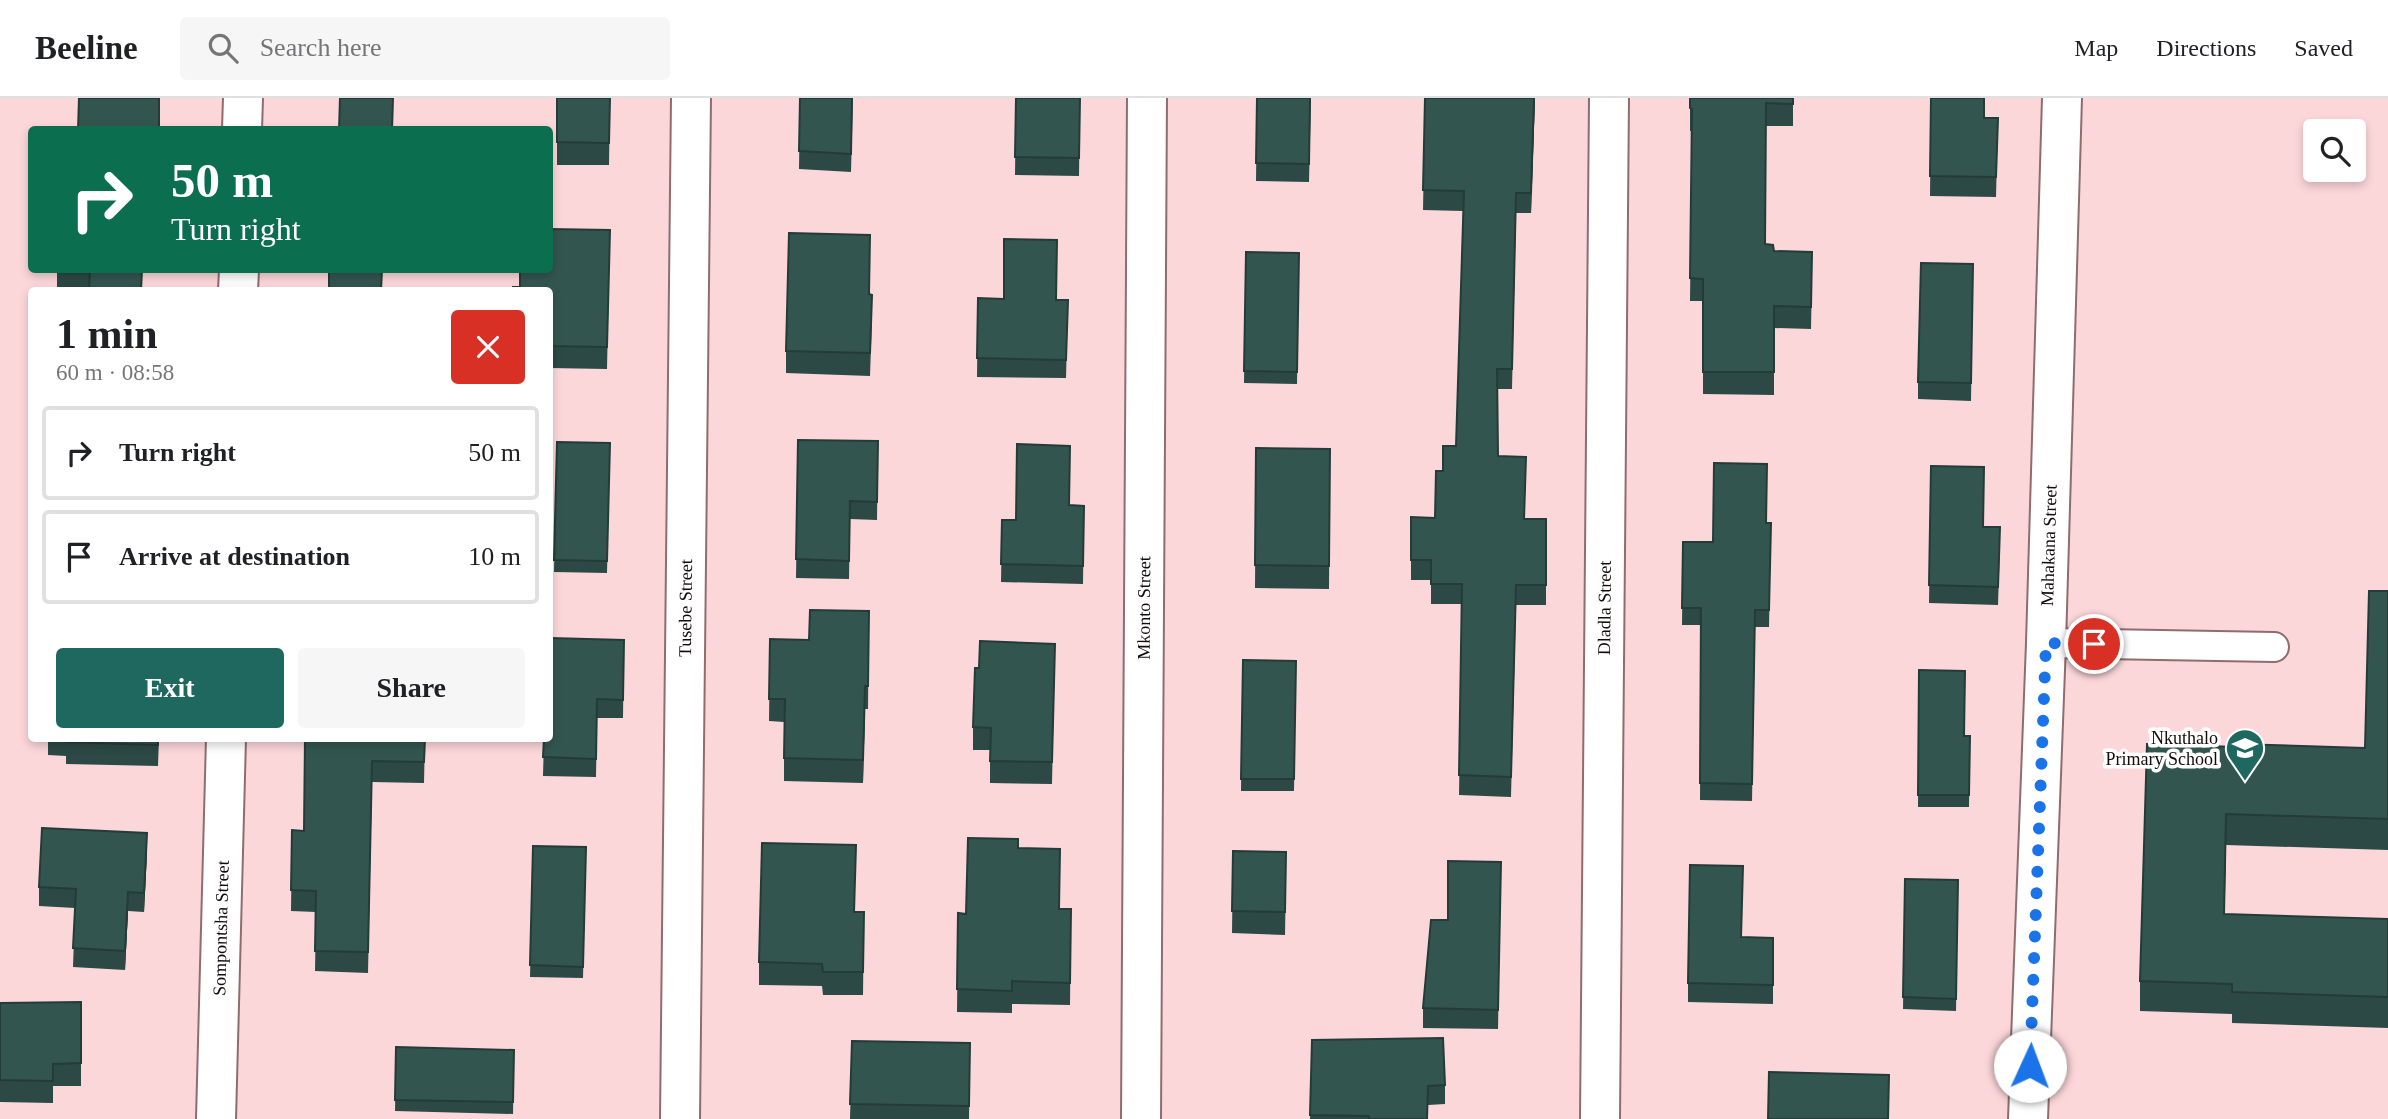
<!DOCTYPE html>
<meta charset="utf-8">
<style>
:root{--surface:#fff;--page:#f6f6f6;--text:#202124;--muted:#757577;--line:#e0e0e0;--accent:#1f685f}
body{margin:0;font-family:"Times New Roman",serif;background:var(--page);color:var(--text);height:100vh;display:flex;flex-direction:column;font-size:26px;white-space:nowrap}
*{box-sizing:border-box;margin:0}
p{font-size:23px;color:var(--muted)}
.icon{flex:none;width:38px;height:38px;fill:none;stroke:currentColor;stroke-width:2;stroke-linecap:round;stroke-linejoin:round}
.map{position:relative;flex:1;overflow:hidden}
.sheet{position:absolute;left:28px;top:189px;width:525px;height:455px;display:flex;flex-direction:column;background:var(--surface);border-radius:7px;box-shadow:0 4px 10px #0003}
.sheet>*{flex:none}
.guide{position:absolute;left:28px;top:28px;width:525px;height:147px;border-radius:7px;box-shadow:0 4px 10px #0003;background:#0b6e4f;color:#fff;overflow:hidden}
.buttons{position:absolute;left:2303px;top:21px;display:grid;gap:14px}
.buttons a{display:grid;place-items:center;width:63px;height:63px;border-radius:7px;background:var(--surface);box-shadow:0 4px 10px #0003;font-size:35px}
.pin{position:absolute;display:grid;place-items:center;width:60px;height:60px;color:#fff;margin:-30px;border:4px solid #fff;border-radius:50%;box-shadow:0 2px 7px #0007}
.me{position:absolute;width:77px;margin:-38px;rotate:2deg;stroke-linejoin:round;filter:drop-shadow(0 0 5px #0008)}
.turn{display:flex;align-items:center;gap:24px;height:147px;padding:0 28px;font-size:32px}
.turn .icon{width:91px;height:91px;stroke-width:2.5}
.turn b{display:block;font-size:49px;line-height:60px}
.round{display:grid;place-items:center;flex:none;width:74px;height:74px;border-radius:7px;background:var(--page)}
.summary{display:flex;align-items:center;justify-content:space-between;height:119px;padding:0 28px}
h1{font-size:42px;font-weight:600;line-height:52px}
.primary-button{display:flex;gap:14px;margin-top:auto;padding:14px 28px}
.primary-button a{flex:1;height:80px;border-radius:7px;background:var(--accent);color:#fff;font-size:28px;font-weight:600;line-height:80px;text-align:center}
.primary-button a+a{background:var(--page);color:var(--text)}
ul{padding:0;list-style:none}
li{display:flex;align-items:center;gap:21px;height:94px;margin:0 14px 10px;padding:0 14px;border:4px solid var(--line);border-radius:7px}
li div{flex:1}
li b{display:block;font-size:26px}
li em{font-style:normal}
header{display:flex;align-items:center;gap:42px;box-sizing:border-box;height:98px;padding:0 35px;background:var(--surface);border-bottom:2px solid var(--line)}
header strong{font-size:33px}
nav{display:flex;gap:38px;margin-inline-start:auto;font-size:24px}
.search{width:490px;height:63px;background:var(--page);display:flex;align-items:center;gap:18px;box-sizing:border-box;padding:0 24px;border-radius:7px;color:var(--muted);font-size:26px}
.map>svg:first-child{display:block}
</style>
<header>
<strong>Beeline</strong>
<div class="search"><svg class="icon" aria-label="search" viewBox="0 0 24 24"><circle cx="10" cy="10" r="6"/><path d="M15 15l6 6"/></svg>Search here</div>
<nav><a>Map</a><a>Directions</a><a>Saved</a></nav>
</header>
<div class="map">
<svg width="2388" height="1021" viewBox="0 0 2388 1021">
<rect width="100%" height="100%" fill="#fcd7da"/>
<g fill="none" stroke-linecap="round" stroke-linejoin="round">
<g stroke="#8d6d6f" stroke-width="32">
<path id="service" d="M 2046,545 L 2274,549"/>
</g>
<g stroke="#8d6d6f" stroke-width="42">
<g id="minor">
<path d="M 242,32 L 243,0"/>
<path d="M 238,192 L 239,172"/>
<path id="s1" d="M 216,1021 L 226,640"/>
<path id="s2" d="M 680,1021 L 691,0"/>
<path id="s3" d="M 1141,1021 L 1147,0"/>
<path id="s4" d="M 1600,1021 L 1609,0"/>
<path id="s5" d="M 2028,1021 L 2046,545 L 2062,0"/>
</g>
</g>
<use href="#service" stroke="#fff" stroke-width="28"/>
<use href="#minor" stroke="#fff" stroke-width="38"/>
</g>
<g fill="#2c4945">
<path d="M 557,0 L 610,0 L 609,67 L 557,67 Z"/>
<path d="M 800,0 L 853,0 L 851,74 L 799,71 Z"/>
<path d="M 1016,0 L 1080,0 L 1079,78 L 1015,77 Z"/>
<path d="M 1257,0 L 1311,0 L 1309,84 L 1256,83 Z"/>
<path d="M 1425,0 L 1535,0 L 1531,115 L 1516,115 L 1512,291 L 1497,291 L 1498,358 L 1526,379 L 1524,421 L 1546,421 L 1546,507 L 1516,507 L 1511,699 L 1459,697 L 1462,506 L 1431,506 L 1431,482 L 1411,482 L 1411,419 L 1435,420 L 1443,373 L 1456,348 L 1463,113 L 1423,112 Z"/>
<path d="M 1690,0 L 1793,0 L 1793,28 L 1766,28 L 1765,146 L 1774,153 L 1812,177 L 1811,231 L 1774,230 L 1774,297 L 1703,296 L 1703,203 L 1690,203 L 1692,33 L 1690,33 Z"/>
<path d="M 1931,0 L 1984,20 L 1998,20 L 1996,99 L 1930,98 Z"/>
<path d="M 610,132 L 607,271 L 550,270 L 550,192 L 520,189 Z"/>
<path d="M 1246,154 L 1299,155 L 1297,286 L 1244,285 Z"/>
<path d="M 1973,166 L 1971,303 L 1918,301 L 1918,284 Z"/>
<path d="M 57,172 L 142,172 L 89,191 L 57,190 Z"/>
<path d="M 869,196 L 872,219 L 870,278 L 786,275 L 786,253 Z"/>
<path d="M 978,200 L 1068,202 L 1066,280 L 977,279 Z"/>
<path d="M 798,342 L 878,343 L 877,422 L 850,421 L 849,481 L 796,480 Z"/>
<path d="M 557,344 L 610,345 L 607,475 L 554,474 Z"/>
<path d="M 1256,350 L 1330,351 L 1329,491 L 1255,490 Z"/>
<path d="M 1931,368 L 2000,447 L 1998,507 L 1929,505 Z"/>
<path d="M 1069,407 L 1084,408 L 1083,486 L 1001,484 L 1002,422 L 1016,422 Z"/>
<path d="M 1766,425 L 1771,425 L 1769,529 L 1755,529 L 1752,703 L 1700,702 L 1701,527 L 1682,527 L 1683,444 L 1713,444 Z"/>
<path d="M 2388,493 L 2388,752 L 2226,747 L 2224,816 L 2388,821 L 2388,930 L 2232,925 L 2232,916 L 2140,913 L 2140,883 L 2237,649 L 2365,650 Z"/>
<path d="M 869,513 L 868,611 L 865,611 L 863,685 L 784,683 L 784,624 L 769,623 L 770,541 L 809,542 Z"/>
<path d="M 624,542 L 623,620 L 597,620 L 596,679 L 543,678 L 544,640 Z"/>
<path d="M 1055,546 L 1052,686 L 990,685 L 990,652 L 973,652 L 973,629 L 979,570 Z"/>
<path d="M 1243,562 L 1296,563 L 1294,693 L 1241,693 Z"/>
<path d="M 1919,572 L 1964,638 L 1970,638 L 1969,709 L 1918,709 Z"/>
<path d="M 48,640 L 159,640 L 158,668 L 66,666 L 66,658 L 48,657 Z"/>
<path d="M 305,640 L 425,640 L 424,685 L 372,684 L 368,875 L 315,873 L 316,814 L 291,813 L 292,732 L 304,733 Z"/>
<path d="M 533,748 L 586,749 L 583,880 L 530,879 Z"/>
<path d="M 1018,750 L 1060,811 L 1071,811 L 1070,907 L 1012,906 L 1012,915 L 957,914 L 958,815 L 966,816 Z"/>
<path d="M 1233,753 L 1286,777 L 1285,837 L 1232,835 Z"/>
<path d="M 147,754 L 144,814 L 128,813 L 125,872 L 73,869 L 75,810 L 39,808 L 39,789 Z"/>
<path d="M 1501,764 L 1498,931 L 1423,930 L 1423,910 L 1448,822 Z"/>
<path d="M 1905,781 L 1958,782 L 1956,913 L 1903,911 Z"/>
<path d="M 855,814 L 864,814 L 863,897 L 823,897 L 822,888 L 759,887 L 759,864 Z"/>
<path d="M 1742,839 L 1773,840 L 1773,906 L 1688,904 L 1688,885 Z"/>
<path d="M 81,904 L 81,988 L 53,988 L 53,1005 L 0,1004 L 0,905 Z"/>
<path d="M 1312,942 L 1445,987 L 1445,1006 L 1428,1007 L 1427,1021 L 1310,1021 Z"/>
<path d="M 852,943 L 970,945 L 969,1021 L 850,1021 Z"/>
<path d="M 396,949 L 514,952 L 513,1016 L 395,1013 Z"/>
</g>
<g fill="#243c38">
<path d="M 1534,0 L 1535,0 L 1531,115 L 1531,95 Z"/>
<path d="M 865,588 L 865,611 L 863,685 L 863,662 Z"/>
<path d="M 2226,716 L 2226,747 L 2224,847 L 2224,816 Z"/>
<path d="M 147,735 L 147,754 L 144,814 L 144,795 Z"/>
<path d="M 128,794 L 128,813 L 125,872 L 125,853 Z"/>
</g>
<g fill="#335550" stroke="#243c38" stroke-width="2">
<path d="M 79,0 L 159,0 L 159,32 L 78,32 Z"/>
<path d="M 340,0 L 393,0 L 392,32 L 339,32 Z"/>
<path d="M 557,0 L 610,0 L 609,45 L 557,44 Z"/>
<path d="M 800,0 L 852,0 L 851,56 L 799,53 Z"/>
<path d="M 1016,0 L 1080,0 L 1079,60 L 1015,59 Z"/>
<path d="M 1257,0 L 1310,0 L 1309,66 L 1256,65 Z"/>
<path d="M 1425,0 L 1534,0 L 1531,95 L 1516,95 L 1512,271 L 1497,271 L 1498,358 L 1526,359 L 1524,421 L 1546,421 L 1546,487 L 1516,487 L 1511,679 L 1459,677 L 1462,486 L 1431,486 L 1431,462 L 1411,462 L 1411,419 L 1435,420 L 1436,373 L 1443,373 L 1443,348 L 1456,348 L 1464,93 L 1423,92 Z"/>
<path d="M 1690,0 L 1793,0 L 1793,6 L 1766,5 L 1765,146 L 1773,147 L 1774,153 L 1812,154 L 1811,209 L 1774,208 L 1774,274 L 1703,274 L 1703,181 L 1690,180 L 1692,11 L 1690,10 Z"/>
<path d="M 1931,0 L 1984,0 L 1984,20 L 1998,20 L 1996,79 L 1930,78 Z"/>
<path d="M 550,131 L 610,132 L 607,249 L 550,248 L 550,192 L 513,192 L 513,189 L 520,189 L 520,172 L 550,172 Z"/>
<path d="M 789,135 L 870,137 L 869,196 L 872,197 L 870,255 L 786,253 Z"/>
<path d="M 1004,141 L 1057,142 L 1056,202 L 1068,202 L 1066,262 L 977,260 L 978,200 L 1004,201 Z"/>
<path d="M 1246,154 L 1299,155 L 1297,274 L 1244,273 Z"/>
<path d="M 1921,165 L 1973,166 L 1971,285 L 1918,284 Z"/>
<path d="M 90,172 L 142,172 L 141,192 L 89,192 Z"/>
<path d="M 329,172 L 382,172 L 381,192 L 329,192 Z"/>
<path d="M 798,342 L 878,343 L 877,404 L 850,403 L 849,463 L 796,461 Z"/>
<path d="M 557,344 L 610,345 L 607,463 L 554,462 Z"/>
<path d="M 1017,346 L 1070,348 L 1069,407 L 1084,408 L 1083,468 L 1001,466 L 1002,422 L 1016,422 Z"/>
<path d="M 1256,350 L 1330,351 L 1329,468 L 1255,467 Z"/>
<path d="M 1714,365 L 1767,366 L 1766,425 L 1771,425 L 1769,512 L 1755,512 L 1752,686 L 1700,685 L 1701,510 L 1682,510 L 1683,444 L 1713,444 Z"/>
<path d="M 1931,368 L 1984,369 L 1983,429 L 2000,429 L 1998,489 L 1929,487 Z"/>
<path d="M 2369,493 L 2388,493 L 2388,721 L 2226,716 L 2224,816 L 2388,821 L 2388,899 L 2232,894 L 2232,886 L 2140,883 L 2147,646 L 2237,649 L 2237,646 L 2365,650 Z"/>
<path d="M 810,512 L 869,513 L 868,588 L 865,588 L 863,662 L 784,660 L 785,601 L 769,601 L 770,541 L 809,542 Z"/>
<path d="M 550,540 L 624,542 L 623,602 L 597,601 L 596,661 L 543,659 L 544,640 L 550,640 Z"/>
<path d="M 980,543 L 1055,546 L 1052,664 L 990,663 L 991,630 L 973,629 L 975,570 L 979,570 Z"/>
<path d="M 1243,562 L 1296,563 L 1294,681 L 1241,681 Z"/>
<path d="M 1919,572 L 1965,573 L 1964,638 L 1970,638 L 1969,697 L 1918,697 Z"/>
<path d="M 66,640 L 158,640 L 158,647 L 66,644 Z"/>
<path d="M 305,640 L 425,640 L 424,664 L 372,663 L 368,854 L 315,853 L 316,793 L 291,792 L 292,732 L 304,733 Z"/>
<path d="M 42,730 L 147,735 L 144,795 L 128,794 L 125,853 L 73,850 L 76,791 L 39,789 Z"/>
<path d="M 968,740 L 1018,741 L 1018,750 L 1060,751 L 1059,811 L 1071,811 L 1070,885 L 1012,883 L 1012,893 L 957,891 L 958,815 L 966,816 Z"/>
<path d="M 762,745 L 856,747 L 854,814 L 864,814 L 863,874 L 823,874 L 822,866 L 759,864 Z"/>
<path d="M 533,748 L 586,749 L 583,869 L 530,867 Z"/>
<path d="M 1233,753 L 1286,754 L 1285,814 L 1232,813 Z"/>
<path d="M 1448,763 L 1501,764 L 1498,912 L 1423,910 L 1431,822 L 1448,822 Z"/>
<path d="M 1690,767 L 1743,768 L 1741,839 L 1773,840 L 1773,887 L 1688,885 Z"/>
<path d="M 1905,781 L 1958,782 L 1956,901 L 1903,899 Z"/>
<path d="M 81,904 L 81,965 L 53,966 L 53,983 L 0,982 L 0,905 Z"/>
<path d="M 1443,940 L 1445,987 L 1428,988 L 1427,1021 L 1369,1021 L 1369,1018 L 1310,1017 L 1312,942 Z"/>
<path d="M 852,943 L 970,945 L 969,1008 L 850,1006 Z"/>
<path d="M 396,949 L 514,952 L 513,1004 L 395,1002 Z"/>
<path d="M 1769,974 L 1889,977 L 1888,1021 L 1768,1021 Z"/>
</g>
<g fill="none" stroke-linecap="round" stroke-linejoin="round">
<path stroke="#1a73e8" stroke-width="12" stroke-dasharray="0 21.6" d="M 2030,968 L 2046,545 L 2094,546"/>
</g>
<defs>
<g id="school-pin" transform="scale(2.0125)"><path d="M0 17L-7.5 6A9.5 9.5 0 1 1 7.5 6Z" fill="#1f685f" stroke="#fff"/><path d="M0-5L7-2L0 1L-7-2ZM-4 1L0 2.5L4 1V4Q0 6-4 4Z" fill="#fff"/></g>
</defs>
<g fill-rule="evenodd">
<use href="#school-pin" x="2245" y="650"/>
</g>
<g text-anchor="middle" stroke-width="7" stroke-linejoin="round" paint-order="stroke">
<g font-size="18" fill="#150a0b" stroke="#fff">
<text dy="6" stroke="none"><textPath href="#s5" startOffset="574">Mahakana Street</textPath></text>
<text dy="6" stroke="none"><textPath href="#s2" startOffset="511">Tusebe Street</textPath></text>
<text dy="6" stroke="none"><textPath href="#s4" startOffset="511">Dladla Street</textPath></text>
<text dy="6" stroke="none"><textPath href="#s3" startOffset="511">Mkonto Street</textPath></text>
<text dy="6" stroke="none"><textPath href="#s1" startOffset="191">Sompontsha Street</textPath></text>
</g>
<g font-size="18" fill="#150a0b" stroke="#fff" text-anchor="end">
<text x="2218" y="646">Nkuthalo<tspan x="2218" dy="21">Primary School</tspan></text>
</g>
</g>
</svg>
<div class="buttons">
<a><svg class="icon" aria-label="search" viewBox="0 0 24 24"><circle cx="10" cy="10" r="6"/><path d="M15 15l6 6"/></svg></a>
</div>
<div class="pin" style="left:2094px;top:546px;background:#d93025"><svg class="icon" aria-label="arrive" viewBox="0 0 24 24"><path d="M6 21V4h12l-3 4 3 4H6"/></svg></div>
<svg class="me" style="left:2030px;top:968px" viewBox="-20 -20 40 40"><circle r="19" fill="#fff"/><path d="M0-13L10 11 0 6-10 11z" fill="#1a73e8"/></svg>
<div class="guide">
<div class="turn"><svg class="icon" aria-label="right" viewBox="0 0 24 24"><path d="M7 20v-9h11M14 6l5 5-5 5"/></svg><div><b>50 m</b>Turn right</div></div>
</div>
<section class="sheet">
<div class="summary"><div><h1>1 min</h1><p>60 m · 08:58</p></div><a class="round" style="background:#d93025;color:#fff"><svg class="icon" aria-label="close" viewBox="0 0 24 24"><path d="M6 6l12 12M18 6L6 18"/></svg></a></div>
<ul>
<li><svg class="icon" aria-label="right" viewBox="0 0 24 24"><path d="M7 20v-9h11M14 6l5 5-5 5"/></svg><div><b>Turn right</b></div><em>50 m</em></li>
<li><svg class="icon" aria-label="arrive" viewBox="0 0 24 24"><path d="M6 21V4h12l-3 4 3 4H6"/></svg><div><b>Arrive at destination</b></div><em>10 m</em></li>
</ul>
<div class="primary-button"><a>Exit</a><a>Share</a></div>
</section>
</div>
